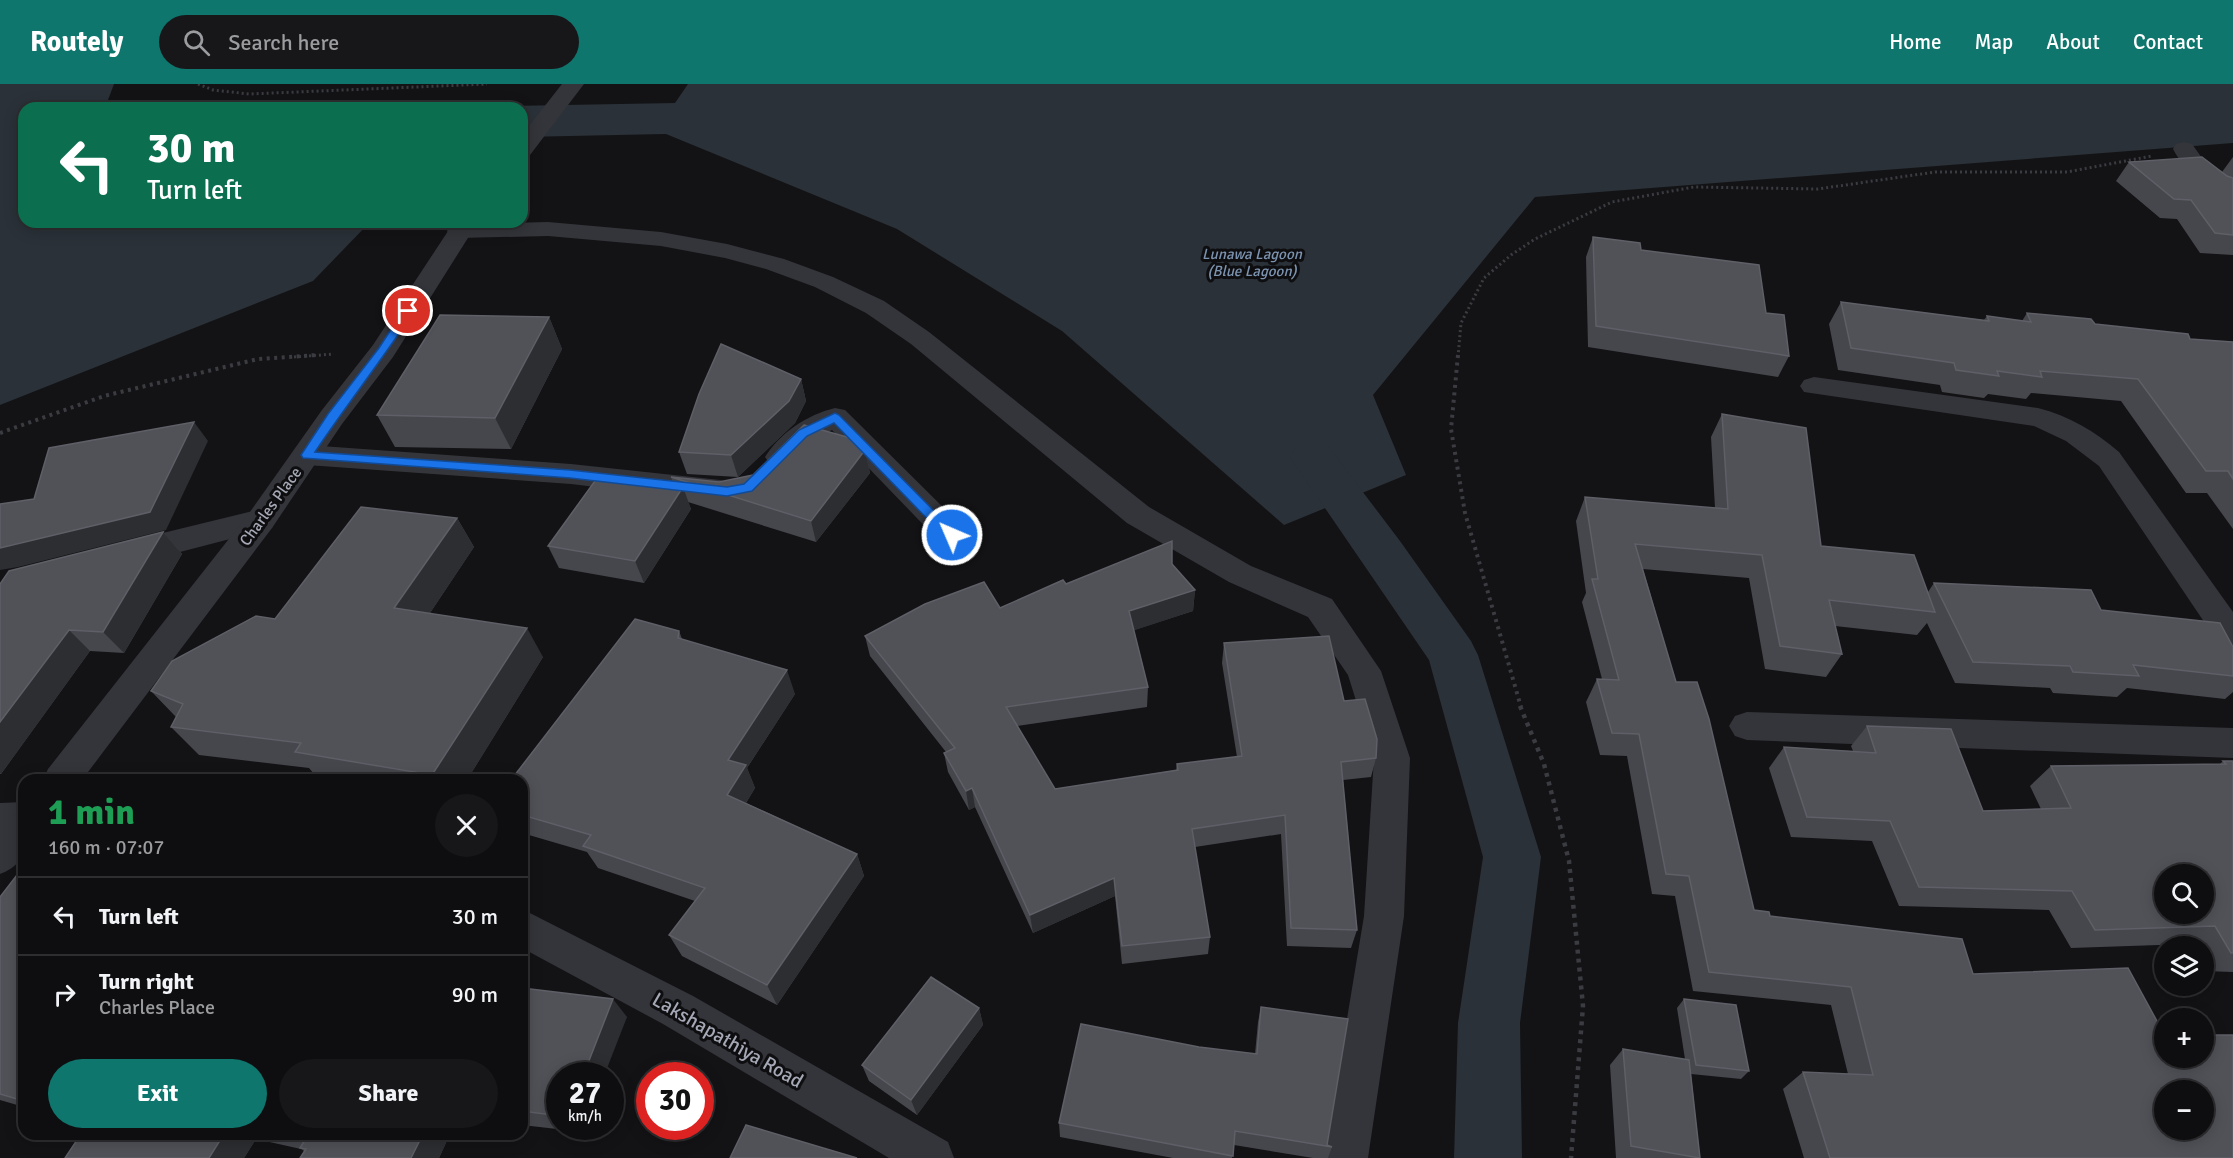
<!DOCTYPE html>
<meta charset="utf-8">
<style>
:root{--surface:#0e0e10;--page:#171719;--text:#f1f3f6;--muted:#9b9c9f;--line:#2e2e30;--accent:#0f766e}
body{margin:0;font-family:Signika,sans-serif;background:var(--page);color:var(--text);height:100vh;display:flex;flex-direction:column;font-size:22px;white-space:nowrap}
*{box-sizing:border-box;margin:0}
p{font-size:20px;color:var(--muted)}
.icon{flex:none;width:33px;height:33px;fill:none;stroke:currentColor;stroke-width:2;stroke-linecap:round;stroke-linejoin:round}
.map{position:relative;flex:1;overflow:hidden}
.drawer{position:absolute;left:18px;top:690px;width:510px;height:366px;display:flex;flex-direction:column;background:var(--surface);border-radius:18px;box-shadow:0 3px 15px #0003,0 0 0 2px var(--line)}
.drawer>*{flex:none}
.banner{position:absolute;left:18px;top:18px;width:510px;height:126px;border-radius:18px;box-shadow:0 3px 15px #0003,0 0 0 2px var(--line);background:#0b6e4f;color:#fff;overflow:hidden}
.tools{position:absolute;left:2154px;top:780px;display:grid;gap:12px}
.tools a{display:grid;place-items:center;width:60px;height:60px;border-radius:50%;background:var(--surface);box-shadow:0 3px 15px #0003,0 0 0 2px var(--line);font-size:30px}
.speed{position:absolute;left:546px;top:978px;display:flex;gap:12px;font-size:30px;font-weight:700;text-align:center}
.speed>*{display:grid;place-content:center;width:78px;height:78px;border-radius:50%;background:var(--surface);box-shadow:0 3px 15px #0003,0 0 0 2px var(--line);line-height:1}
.speed small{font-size:15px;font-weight:400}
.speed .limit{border:9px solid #d22;background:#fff;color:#111}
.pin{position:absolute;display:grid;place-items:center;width:51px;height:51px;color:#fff;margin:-26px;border:3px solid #fff;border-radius:50%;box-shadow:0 2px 6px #0007}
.me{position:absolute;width:66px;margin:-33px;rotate:315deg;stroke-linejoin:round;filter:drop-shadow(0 0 4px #0008)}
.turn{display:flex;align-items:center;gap:21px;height:126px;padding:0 30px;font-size:27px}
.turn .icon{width:78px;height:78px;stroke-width:2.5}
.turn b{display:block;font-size:42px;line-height:51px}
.round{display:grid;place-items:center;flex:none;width:63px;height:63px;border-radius:32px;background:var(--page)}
.headline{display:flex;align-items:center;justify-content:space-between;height:102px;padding:0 30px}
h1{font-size:36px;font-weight:800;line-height:45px;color:#1e9e55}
.button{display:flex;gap:12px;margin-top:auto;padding:12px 30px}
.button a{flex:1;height:69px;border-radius:36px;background:var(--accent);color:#fff;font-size:24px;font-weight:800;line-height:69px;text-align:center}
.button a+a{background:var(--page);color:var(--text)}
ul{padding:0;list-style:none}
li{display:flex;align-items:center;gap:18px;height:78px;padding:0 30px;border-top:2px solid var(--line)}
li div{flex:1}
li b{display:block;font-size:22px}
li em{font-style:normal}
header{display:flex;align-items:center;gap:36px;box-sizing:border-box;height:84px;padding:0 30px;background:var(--accent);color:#fff}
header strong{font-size:28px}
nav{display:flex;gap:33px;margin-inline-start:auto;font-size:21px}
.search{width:420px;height:54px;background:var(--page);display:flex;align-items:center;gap:15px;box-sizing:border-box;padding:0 21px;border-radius:33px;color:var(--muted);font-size:22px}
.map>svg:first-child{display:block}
</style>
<header>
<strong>Routely</strong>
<div class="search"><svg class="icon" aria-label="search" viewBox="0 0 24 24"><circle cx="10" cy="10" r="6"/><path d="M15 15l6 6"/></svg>Search here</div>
<nav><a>Home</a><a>Map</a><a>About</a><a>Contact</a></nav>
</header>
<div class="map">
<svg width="2233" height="1074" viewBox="0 0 2233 1074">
<rect width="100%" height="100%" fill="#131315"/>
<g fill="#2a3138">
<path d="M 0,0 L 114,0 L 105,24 L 24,24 L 24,138 L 370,138 L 313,197 L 0,321 Z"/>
<path d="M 688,0 L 2233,0 L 2233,59 L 1535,113 L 1373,311 L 1406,391 L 1284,441 L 1062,247 L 897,145 L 666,50 L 522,53 L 522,24 L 404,24 L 675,19 Z"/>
</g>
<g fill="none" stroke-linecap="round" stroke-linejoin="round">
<path fill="#2a3138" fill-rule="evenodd" d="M 1312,358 L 1328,362 L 1400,457 L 1471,557 L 1478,571 L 1541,773 L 1520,939 L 1522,1074 L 1454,1074 L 1458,939 L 1483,773 L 1429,576 L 1290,373 L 1296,362 Z"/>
<g stroke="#3a3c41" stroke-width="3" stroke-dasharray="2 3" stroke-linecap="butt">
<path d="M 198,0 L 213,6 L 249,10 L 487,0"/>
<path d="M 294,273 L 334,270"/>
<path d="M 1458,273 L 1461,239 L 1484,194 L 1511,171 L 1535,155 L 1612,118 L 1694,103 L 1818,105 L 1935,88 L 2067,88 L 2152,72"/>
</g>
<g stroke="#3a3c41" stroke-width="4" stroke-dasharray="3 4.5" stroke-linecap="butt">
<path d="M 1458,271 L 1451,345 L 1465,429 L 1521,623"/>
<path d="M 0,349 L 104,312 L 258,275 L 317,271"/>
</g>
<path stroke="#3a3c41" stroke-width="4.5" stroke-dasharray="4 5" stroke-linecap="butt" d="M 1520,622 L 1544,680 L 1569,777 L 1583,922 L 1571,1074"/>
<g fill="#34353a" fill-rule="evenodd">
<path d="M 2184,58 L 2192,60 L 2207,81 L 2233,101 L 2233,117 C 2206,110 2186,89 2173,65 L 2176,60 Z"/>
<path d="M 548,138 L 661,148 L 727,160 L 784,175 L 833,193 L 884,217 L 929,248 L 1149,423 L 1251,482 L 1332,515 L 1381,587 L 1410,674 L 1404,832 L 1368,1074 L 1324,1074 L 1364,832 L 1374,674 L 1348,591 L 1308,533 L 1229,498 L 1127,439 L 911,260 L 866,229 L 815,203 L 766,185 L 725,174 L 661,162 L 548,152 L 459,154 L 450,152 L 447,147 L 450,142 L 459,140 Z"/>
<path d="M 1814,293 L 2038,324 C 2069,332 2095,347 2119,368 L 2233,528 L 2233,567 L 2221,563 L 2099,382 L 2066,357 L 2034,342 L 1804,308 L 1800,302 L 1804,296 Z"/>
<path d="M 835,324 L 845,326 L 963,443 L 968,451 L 963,459 L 952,462 L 941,459 L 832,346 C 826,349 819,352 814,356 C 796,368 796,387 770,380 L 765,373 C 781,348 807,331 835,324 Z"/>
<path d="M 307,361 L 571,380 L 720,396 L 731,400 L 735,407 L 731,414 L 720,418 L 571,400 L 307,381 L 297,378 L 292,371 L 297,364 Z"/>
<path d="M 261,425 L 272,428 L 276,436 L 272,444 L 130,481 L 119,477 L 114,469 L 119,461 L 130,457 Z"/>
<path d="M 1747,628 L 2233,644 L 2233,674 L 1747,656 L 1735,652 L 1729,642 L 1735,632 Z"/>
<path d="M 24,718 L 24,750 L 0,751 L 0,719 Z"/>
<path d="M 522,825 L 693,912 L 948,1058 L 954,1074 L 889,1074 L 663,940 L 522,864 Z"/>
</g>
<g fill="#34353a" fill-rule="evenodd">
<path d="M 562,0 L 584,0 L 530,71 L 522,73 L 522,51 Z"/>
<path d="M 454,138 L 478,138 L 393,273 L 342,340 L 272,444 L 82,696 L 43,696 L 48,685 L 250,428 L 322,326 L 373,261 Z"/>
<path d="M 24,728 C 24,756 32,778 0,790 L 0,745 L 11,732 Z"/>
</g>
</g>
<g fill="#46474d">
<path d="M 2233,73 L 2233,171 L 2200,169 L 2177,135 L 2160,134 L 2116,97 L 2129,78 L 2222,88 Z"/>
<path d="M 1593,153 L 1641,166 L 1766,229 L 1789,272 L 1778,293 L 1588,263 L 1586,173 Z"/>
<path d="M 1841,218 L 1984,236 L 1987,232 L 2022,237 L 2027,229 L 2190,255 L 2233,258 L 2233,445 L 2207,409 L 2186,409 L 2121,317 L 2031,309 L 2026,315 L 1988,310 L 1984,314 L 1942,308 L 1940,301 L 1838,286 L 1829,240 Z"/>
<path d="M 549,233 L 562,265 L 511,365 L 395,363 L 377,331 Z"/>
<path d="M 801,295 L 806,317 L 795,339 L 738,393 L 687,390 L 679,368 Z"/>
<path d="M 1722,330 L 1821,462 L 1928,508 L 1934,499 L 2101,526 L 2233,563 L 2233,608 L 2225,615 L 2127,604 L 2117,613 L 2053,609 L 2050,604 L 1955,599 L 1927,539 L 1917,551 L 1835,542 L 1842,570 L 1826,593 L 1765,585 L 1749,494 L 1643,485 L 1676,598 L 1754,826 L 1770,832 L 1973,890 L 2233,1074 L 1804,1074 L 1783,1005 L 1803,988 L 1848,990 L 1831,921 L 1693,907 L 1675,812 L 1652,810 L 1627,672 L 1600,671 L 1586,618 L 1597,595 L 1602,595 L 1582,518 L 1586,509 L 1576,437 L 1585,413 L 1715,424 L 1711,353 Z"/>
<path d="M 865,366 L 870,389 L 816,458 L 688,418 L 691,425 L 644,499 L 559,484 L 548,462 L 674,402 L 671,393 L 719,398 Z"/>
<path d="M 457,434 L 474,463 L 430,529 L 543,573 L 467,696 L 319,696 L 309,684 L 199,671 L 171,643 L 176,633 L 151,607 L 275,535 Z"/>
<path d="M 163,448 L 182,470 L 124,569 L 90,567 L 1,690 L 0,690 L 0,500 Z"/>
<path d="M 1172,480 L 1195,506 L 1193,527 L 1134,546 L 1148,603 L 1147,623 L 1017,642 L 1055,705 L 1176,686 L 1177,680 L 1237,673 L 1222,579 L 1224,559 L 1344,617 L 1376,674 L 1371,693 L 1343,696 L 1357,846 L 1351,864 L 1287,862 L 1281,750 L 1195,763 L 1210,853 L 1208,870 L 1122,880 L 1115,812 L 1033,849 L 975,723 L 969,726 L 948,688 L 944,669 L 946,668 L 870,572 L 865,552 L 1000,524 Z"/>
<path d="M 679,547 L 682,555 L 795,610 L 747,684 L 755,704 L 746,719 L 857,770 L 864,792 L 777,921 L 682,872 L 669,851 L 695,817 L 598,784 L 587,768 L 522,749 L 522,696 Z"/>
<path d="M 1867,642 L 1983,727 L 2041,725 L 2030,702 L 2051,682 L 2220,680 L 2223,677 L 2233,677 L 2233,888 L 2204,887 L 2204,862 L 2189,862 L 2188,860 L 2071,864 L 2049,826 L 1899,822 L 1872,757 L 1791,753 L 1769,684 L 1784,663 L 1853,667 L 1851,662 Z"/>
<path d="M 24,782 L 24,1023 L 0,1016 L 0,813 Z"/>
<path d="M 522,904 L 627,933 L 560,992 L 560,1042 L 585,1042 L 583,1048 L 522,1041 Z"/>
<path d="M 1684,915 L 1749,987 L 1741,995 L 1691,990 L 1700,1074 L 1616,1074 L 1610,981 L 1623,965 L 1685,975 L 1677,924 Z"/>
<path d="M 1261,923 L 1327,1061 L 1332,1063 L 1328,1074 L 1313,1074 L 1234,1061 L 1232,1074 L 1173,1074 L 1060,1053 L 1059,1039 L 1199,963 L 1255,970 L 1258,938 Z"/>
<path d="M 979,924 L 983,941 L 917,1031 L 869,997 L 862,981 Z"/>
<path d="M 81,1050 L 450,1050 L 439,1074 L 300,1074 L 304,1067 L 301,1065 L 256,1055 L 244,1074 L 65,1074 Z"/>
</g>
<g fill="#2d2e32">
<path d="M 549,233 L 562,265 L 511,365 L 495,334 Z"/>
<path d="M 801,295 L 806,317 L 795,339 L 738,393 L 731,371 Z"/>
<path d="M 194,338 L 208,357 L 166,446 L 18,483 L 0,486 L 0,464 Z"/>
<path d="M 865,366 L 870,389 L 816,458 L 811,437 Z"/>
<path d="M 683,403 L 691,425 L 644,499 L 635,477 Z"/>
<path d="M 457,434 L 474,463 L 414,553 L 394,524 Z"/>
<path d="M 163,448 L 182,470 L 124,569 L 103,548 Z"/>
<path d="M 1195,506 L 1193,527 L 1129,548 L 1129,527 Z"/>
<path d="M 527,544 L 543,573 L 467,696 L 436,696 L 432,691 Z"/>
<path d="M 69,546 L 90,567 L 1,690 L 0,689 L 0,638 Z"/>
<path d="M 787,586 L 795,610 L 747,684 L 755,704 L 737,733 L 727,711 L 728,676 Z"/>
<path d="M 972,704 L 975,723 L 969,726 L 966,707 Z"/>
<path d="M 857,770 L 864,792 L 777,921 L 767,901 Z"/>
<path d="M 1114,794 L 1115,812 L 1033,849 L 1030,831 Z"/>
<path d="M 613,915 L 627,933 L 604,992 L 583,992 Z"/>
<path d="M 979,924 L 983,941 L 917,1031 L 911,1016 Z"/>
<path d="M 577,1042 L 585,1042 L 583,1048 Z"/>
<path d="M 224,1050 L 248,1050 L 256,1055 L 244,1074 L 209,1074 Z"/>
<path d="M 423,1050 L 450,1050 L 439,1074 L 411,1074 Z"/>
</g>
<g fill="#505258" stroke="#5e5f67" stroke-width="1.5" fill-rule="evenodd">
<path d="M 2202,73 L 2227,92 L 2233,94 L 2233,151 L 2215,149 L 2191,116 L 2174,115 L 2129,78 Z"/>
<path d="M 1593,153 L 1640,159 L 1641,166 L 1759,181 L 1766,229 L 1784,231 L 1789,272 L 1596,242 Z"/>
<path d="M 1841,218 L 1989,237 L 1987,232 L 2031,238 L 2027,229 L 2091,235 L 2095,240 L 2188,250 L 2190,255 L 2233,258 L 2233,395 L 2228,387 L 2206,387 L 2138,295 L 2040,287 L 2042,293 L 1997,287 L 1999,292 L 1956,286 L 1954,279 L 1851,264 Z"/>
<path d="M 440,231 L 549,233 L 495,334 L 377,331 Z"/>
<path d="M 721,260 L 801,295 L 789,317 L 731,371 L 679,368 L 699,310 Z"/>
<path d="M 1722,330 L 1806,344 L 1821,462 L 1914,471 L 1935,528 L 1829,516 L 1842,570 L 1780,562 L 1762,471 L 1635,460 L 1676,598 L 1697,598 L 1709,635 L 1754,826 L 1769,828 L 1770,832 L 1962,855 L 1973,890 L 2128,884 L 2164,950 L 2164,974 L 2204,974 L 2204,951 L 2233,951 L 2233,1074 L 1830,1074 L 1803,988 L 1873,991 L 1851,903 L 1709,888 L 1689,792 L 1666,790 L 1639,650 L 1612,649 L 1597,595 L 1619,596 L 1592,495 L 1598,495 L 1585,413 L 1728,425 ZM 2164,1006 L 2204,1006 L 2204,1046 L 2164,1046 Z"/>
<path d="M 194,338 L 150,428 L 0,464 L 0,420 L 34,415 L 49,364 Z"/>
<path d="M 804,341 L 854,355 L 865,366 L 811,437 L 671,393 L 719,398 L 753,391 Z"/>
<path d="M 600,390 L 683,403 L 635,477 L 548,462 Z"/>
<path d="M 361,423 L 457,434 L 394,524 L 527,544 L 432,691 L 295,668 L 301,659 L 171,643 L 183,620 L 151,607 L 172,577 L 256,532 L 275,535 Z"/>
<path d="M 163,448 L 103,548 L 69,546 L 0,638 L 0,500 L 9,487 Z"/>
<path d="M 1172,457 L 1172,480 L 1195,506 L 1129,527 L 1148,603 L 1006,623 L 1055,705 L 1178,686 L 1177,680 L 1242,672 L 1224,559 L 1329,552 L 1344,617 L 1365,615 L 1377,655 L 1376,674 L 1341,678 L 1357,846 L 1291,844 L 1285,731 L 1192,745 L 1210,853 L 1122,862 L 1114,794 L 1030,831 L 972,704 L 966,707 L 944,669 L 955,664 L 865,552 L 925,520 L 984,498 L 1000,524 L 1063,496 L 1066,500 Z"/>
<path d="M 1934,499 L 2091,506 L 2101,526 L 2220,539 L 2233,563 L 2233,592 L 2133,581 L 2139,592 L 2073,588 L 2070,582 L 1973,578 Z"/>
<path d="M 635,535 L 679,547 L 678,554 L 787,586 L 728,676 L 746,681 L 727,711 L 857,770 L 767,901 L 669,851 L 705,804 L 583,762 L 591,751 L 522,731 L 522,696 L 511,696 Z"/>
<path d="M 1867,642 L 1951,645 L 1983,727 L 2071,724 L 2051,682 L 2226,680 L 2223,677 L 2233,677 L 2233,869 L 2231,869 L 2215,842 L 2095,846 L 2072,807 L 1919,803 L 1890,737 L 1807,733 L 1784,663 L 1876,669 ZM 2164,790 L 2204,790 L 2204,830 L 2164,830 Z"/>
<path d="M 24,782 L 24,1017 L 0,1010 L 0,813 Z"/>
<path d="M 931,893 L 979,924 L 911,1016 L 862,981 Z"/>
<path d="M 522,904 L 613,915 L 583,992 L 560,992 L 560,1032 L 522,1027 Z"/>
<path d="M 1684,915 L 1736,921 L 1749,987 L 1696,981 Z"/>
<path d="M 1261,923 L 1348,935 L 1327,1061 L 1332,1063 L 1235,1047 L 1233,1072 L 1059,1039 L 1081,940 L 1199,963 L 1257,970 Z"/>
<path d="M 1623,965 L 1689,976 L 1700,1074 L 1631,1062 Z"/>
<path d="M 746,1041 L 857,1074 L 730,1074 Z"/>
<path d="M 81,1050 L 224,1050 L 209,1074 L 65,1074 Z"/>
<path d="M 277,1050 L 423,1050 L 411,1074 L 300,1074 L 306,1065 L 300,1064 L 305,1056 Z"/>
</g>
<path fill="#1a73e8" stroke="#114b97" stroke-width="1.5" d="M 405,224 L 412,224 L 414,227 C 383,275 347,320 315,368 L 570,386 L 727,403 L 744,400 L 799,346 L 835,329 L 839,331 L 958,451 L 956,455 L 947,455 L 834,339 L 807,352 L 752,407 L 727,412 L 570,394 L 303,374 L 301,371 L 328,330 L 379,264 Z"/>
<g text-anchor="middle" stroke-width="6" stroke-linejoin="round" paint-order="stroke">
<g font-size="15" font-style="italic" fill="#7c93b0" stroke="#0e0e10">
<text x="1252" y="175">Lunawa Lagoon<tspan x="1252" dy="17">(Blue Lagoon)</tspan></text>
</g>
<g font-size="16" fill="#a5a8b5" stroke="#0e0e10">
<text transform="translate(270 422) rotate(-54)" y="6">Charles Place</text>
</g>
<g font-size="20" fill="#a5a8b5" stroke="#0e0e10">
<text transform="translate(728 956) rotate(30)" y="7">Lakshapathiya Road</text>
</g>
</g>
</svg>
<div class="tools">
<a><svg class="icon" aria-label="search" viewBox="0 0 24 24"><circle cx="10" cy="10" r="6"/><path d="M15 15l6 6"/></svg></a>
<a><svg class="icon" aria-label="layers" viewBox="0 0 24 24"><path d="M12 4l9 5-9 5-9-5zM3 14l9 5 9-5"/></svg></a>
<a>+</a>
<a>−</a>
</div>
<div class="speed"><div>27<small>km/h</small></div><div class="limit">30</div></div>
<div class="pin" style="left:408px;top:227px;background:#d93025"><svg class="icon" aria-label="arrive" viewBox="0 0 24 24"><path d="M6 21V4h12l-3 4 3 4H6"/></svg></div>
<svg class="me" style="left:952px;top:451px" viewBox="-20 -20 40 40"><circle r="17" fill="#1a73e8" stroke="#fff" stroke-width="3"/><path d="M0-11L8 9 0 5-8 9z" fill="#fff"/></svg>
<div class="banner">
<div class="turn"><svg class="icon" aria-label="left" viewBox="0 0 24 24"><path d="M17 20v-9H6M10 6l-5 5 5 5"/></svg><div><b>30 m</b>Turn left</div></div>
</div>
<section class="drawer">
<div class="headline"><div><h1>1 min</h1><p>160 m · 07:07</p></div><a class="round"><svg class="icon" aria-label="close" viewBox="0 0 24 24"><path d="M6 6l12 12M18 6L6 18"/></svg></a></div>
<ul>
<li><svg class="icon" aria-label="left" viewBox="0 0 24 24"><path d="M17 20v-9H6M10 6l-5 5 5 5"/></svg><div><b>Turn left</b></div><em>30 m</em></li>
<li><svg class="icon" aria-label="right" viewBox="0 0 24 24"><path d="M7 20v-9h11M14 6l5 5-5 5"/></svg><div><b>Turn right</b><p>Charles Place</p></div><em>90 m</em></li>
</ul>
<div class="button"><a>Exit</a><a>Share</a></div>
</section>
</div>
